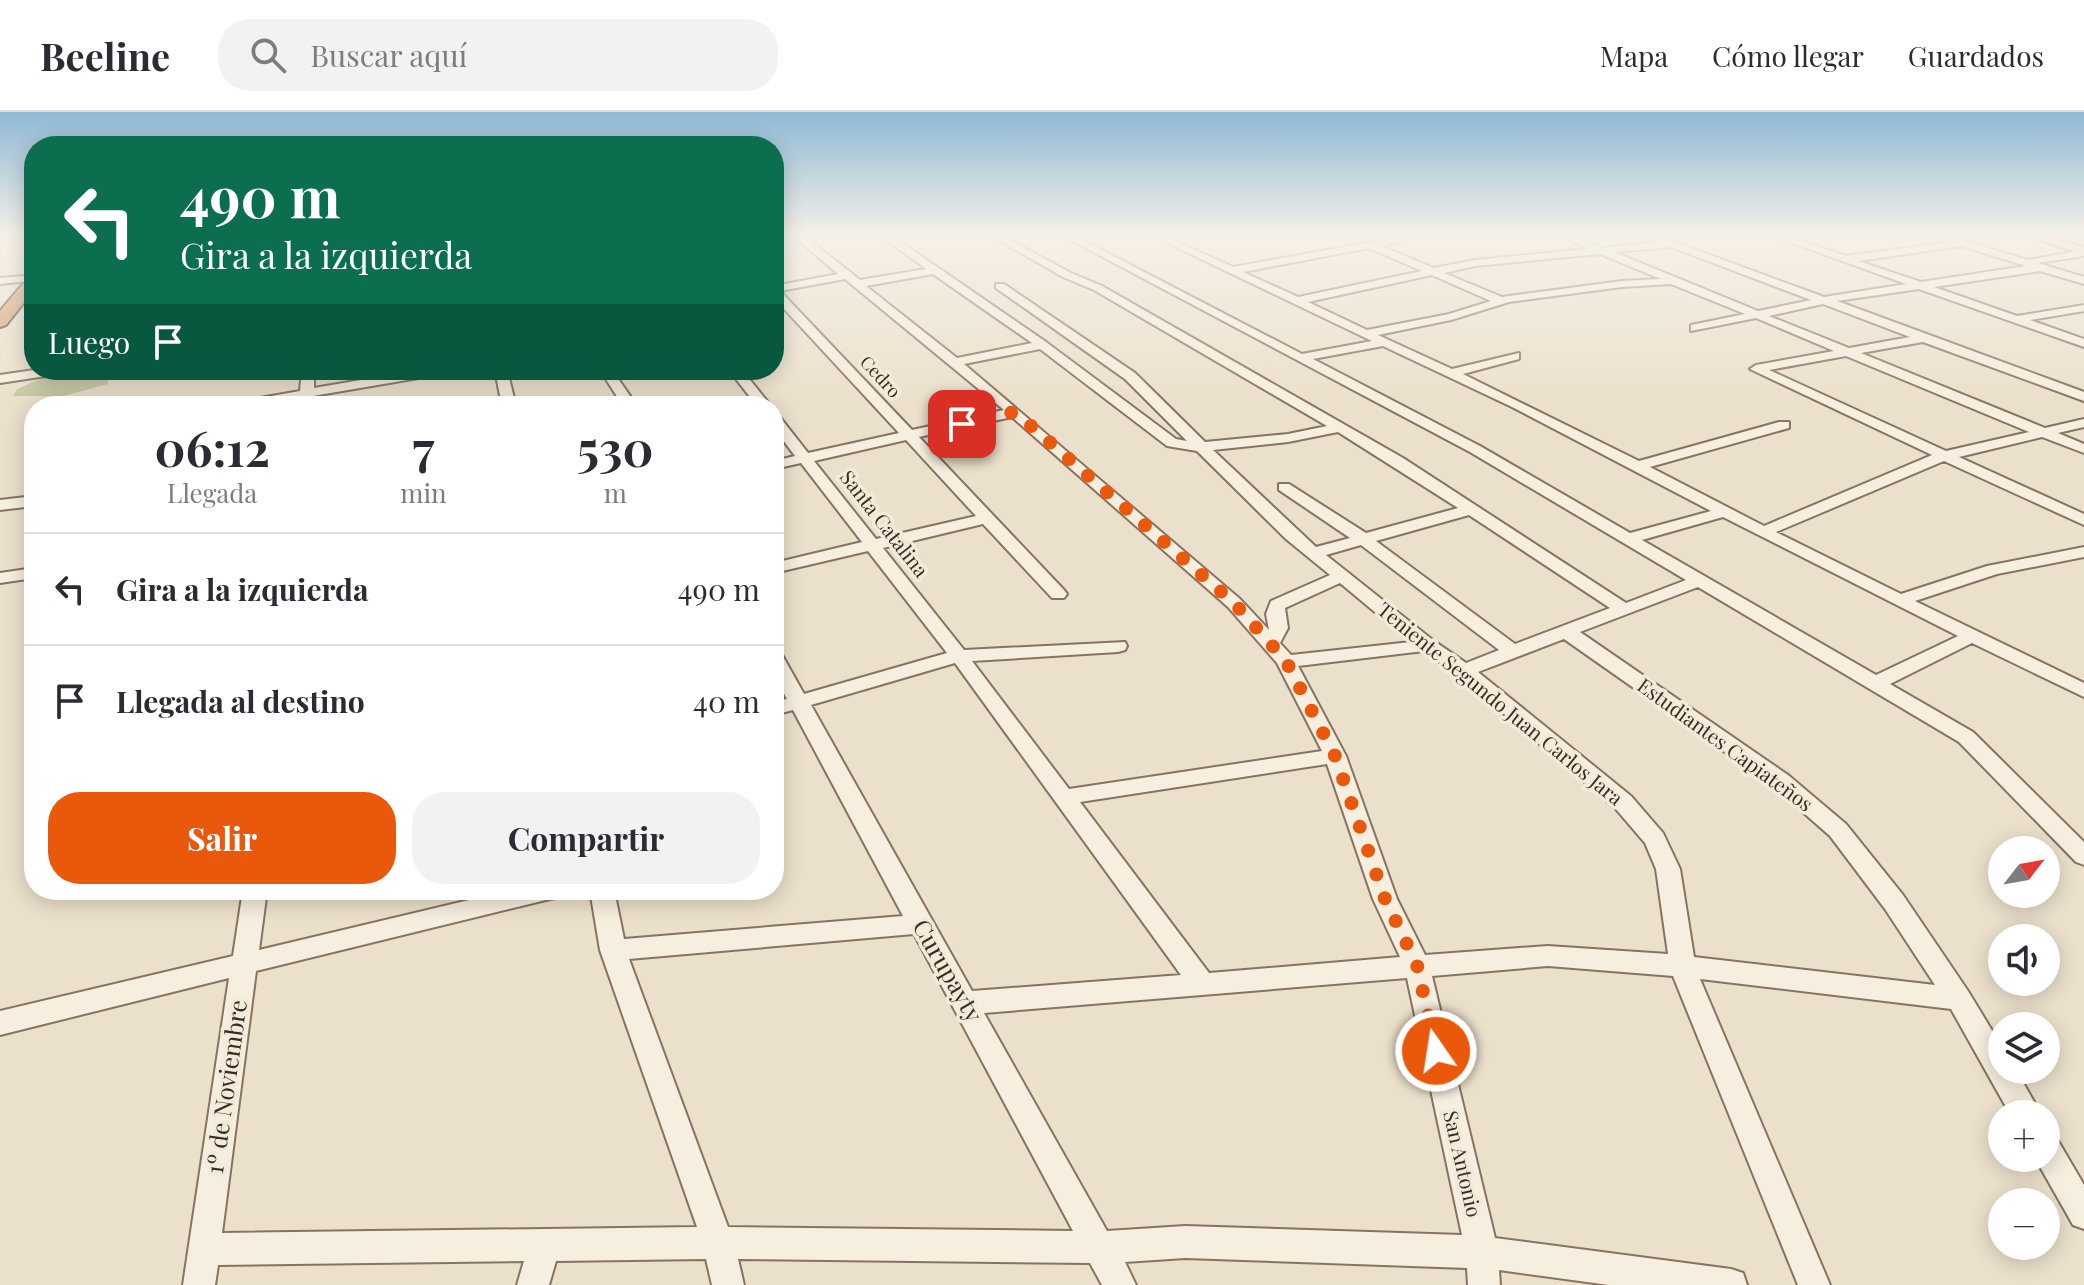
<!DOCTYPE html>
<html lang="es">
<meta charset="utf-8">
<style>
:root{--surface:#fff;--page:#f2f2f3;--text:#2b2b33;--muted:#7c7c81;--line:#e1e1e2;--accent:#ea580c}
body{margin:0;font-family:"Playfair Display",serif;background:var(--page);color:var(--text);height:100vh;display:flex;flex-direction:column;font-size:30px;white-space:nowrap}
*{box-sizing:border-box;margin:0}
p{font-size:26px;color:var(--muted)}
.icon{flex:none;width:44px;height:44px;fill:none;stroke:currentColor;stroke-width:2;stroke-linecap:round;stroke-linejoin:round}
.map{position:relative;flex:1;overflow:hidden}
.drawer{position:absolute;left:24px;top:284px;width:760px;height:504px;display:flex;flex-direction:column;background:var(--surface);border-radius:32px;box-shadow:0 4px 20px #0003}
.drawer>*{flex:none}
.hud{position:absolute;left:24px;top:24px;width:760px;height:244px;border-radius:32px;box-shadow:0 4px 20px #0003;background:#0b6e4f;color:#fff;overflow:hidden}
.needle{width:52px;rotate:59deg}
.tools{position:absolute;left:1988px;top:724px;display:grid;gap:16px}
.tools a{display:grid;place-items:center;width:72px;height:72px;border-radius:50%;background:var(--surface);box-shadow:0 4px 20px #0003;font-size:40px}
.pin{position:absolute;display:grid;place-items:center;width:68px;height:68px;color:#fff;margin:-34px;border-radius:16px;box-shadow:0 4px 12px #0006}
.me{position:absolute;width:88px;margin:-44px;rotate:347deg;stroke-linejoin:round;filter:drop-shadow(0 0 6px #0008)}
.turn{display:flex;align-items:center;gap:28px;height:168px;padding:0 24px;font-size:36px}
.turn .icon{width:104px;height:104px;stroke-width:2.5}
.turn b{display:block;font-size:56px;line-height:68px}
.then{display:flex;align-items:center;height:76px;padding:0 24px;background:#0003;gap:16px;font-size:30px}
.eta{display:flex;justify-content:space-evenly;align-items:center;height:136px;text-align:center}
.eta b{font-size:48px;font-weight:700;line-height:56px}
.button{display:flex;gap:16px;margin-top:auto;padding:16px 24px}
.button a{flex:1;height:92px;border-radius:32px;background:var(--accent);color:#fff;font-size:32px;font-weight:700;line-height:92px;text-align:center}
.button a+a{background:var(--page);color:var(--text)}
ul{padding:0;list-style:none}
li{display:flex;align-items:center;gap:24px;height:112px;padding:0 24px;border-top:2px solid var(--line)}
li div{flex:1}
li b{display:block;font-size:30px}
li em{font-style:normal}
header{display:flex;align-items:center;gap:48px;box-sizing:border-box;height:112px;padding:0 40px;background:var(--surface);border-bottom:2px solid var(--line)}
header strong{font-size:38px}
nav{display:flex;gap:44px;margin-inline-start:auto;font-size:28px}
.search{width:560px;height:72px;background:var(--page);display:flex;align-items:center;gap:20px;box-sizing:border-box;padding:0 28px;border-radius:32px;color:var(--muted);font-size:30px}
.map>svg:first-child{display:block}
</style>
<header>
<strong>Beeline</strong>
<div class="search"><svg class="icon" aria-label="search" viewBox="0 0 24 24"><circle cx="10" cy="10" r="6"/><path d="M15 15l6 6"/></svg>Buscar aquí</div>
<nav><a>Mapa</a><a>Cómo llegar</a><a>Guardados</a></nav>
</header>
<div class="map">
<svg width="2084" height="1173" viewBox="0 0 2084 1173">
<rect width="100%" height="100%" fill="#ebe0cb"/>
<path fill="#c5c8a0" d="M 42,258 L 110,258 L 104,264 L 108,266 L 108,272 L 63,284 L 13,284 L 17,277 L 40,267 Z"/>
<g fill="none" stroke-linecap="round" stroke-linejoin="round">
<g stroke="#867361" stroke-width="4">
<g id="minor">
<path d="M 796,126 L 807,126 L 860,168 L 926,157 L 884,126 L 895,126 L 1046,230 L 1176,327 L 1187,329 L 1125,267 L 996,176 L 996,172 L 1004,172 L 1135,261 L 1205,330 L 1288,322 L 1327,314 L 1094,178 L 1063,165 L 995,126 L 1006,126 L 1071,161 L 1102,174 L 1403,346 L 1626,491 L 1686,468 L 1470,340 L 1067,126 L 1079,126 L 1302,242 L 1372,229 L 1157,126 L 1169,126 L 1233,155 L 1393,126 L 1411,126 L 1381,134 L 1434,156 L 1475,148 L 1588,137 L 1565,126 L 1577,126 L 1602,136 L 1658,130 L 1651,126 L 1664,126 L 1824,185 L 1906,172 L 1779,126 L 1792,126 L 1846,144 L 1949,130 L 1942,126 L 1956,126 L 2028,148 L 2084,138 L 2084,144 L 2038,151 L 2084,165 L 2084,172 L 2040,159 L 1934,175 L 2017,204 L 2084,193 L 2084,199 L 2030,208 L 2084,227 L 2084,235 L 1919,177 L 1837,189 L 2084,280 L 2084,289 L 1923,230 L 1861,241 L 2045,316 L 2084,307 L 2084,315 L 2058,321 L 2084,332 L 2084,341 L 2042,325 L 1959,345 L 2084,402 L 2084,413 L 1944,349 L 1776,420 L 1901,482 L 1987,454 L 2084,435 L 2084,445 L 1997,462 L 1915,489 L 2084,571 L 2084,585 L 1972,531 L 1890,572 L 1973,620 L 2084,730 L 2084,753 L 2076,750 L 1959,630 L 1698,475 L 1580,520 L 1788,663 L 1846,712 L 1903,783 L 1968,879 L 2002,935 L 2002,958 L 2016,958 L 2041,1002 L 2010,1002 L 1951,897 L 1700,867 L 1830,1173 L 1798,1173 L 1673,864 L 1548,854 L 1432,864 L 1495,1126 L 1731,1157 L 1743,1161 L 1747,1173 L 1609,1173 L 1499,1158 L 1500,1173 L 1468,1173 L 1467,1156 L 1185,1146 L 1125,1150 L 1136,1173 L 1102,1173 L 1090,1151 L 738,1147 L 744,1173 L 712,1173 L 706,1147 L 556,1149 L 549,1173 L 517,1173 L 524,1149 L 218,1153 L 215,1173 L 183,1173 L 229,866 L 0,923 L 0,899 L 233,844 L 243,778 L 267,778 L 259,838 L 511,778 L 562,778 L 559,785 L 550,787 L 256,859 L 222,1121 L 697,1115 L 600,838 L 590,778 L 614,778 L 624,827 L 903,804 L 793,598 L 774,603 L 774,590 L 787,587 L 774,563 L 774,539 L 781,541 L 804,582 L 947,541 L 868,439 L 774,461 L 774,451 L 862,430 L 801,351 L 774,357 L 774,349 L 795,344 L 774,316 L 774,303 L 779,304 L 808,341 L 899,321 L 774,186 L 774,174 L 838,162 ZM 1962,134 L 2026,154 L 1921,170 L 1858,149 ZM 1671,135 L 1811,188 L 1758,199 L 1614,140 ZM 1369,136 L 1422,159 L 1298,185 L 1243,160 ZM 1600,142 L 1661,167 L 1622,169 L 1502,185 L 1444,161 L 1475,154 ZM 933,162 L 1032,231 L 957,246 L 866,174 ZM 1432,163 L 1491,189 L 1449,202 L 1367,218 L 1308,190 ZM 845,167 L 1004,298 L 912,318 L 780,179 ZM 1671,172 L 1745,202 L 1691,213 L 1691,219 L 1756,206 L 1834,239 L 1756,253 L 1750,257 L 1932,343 L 1764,414 L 1650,355 L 1789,316 L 1789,310 L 1779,310 L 1639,349 L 1463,262 L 1519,247 L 1519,241 L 1452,257 L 1378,223 L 1451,208 L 1509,190 L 1622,175 ZM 1823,192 L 1910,225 L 1849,236 L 1769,204 ZM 1383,234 L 1512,295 L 1711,399 L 1630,421 L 1480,334 L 1313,247 ZM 1040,237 L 1167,334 L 1197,339 L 1286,427 L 1330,463 L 1271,489 L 1266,502 L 1269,518 L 1240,487 L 964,252 ZM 1846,244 L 2029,320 L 1946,339 L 1769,258 ZM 1012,305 L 1228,495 L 1277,551 L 1322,639 L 1069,677 L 972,549 L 1118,540 L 1125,538 L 1127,534 L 1125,530 L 964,538 L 883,436 L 983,412 L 1052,486 L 1064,486 L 1067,482 L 1064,478 L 919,325 ZM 1338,320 L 1458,396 L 1366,421 L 1289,372 L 1279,372 L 1279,378 L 1350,426 L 1316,435 L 1213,338 L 1288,330 ZM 906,328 L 976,404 L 876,427 L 814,349 ZM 1469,403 L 1610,496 L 1515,532 L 1376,429 ZM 1723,405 L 1958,524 L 1876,563 L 1642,428 ZM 1361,433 L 1499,538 L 1466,551 L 1434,529 L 1326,443 ZM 1340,471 L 1411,530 L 1291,543 L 1280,531 L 1288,516 L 1285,496 ZM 1564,527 L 1772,673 L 1830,724 L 1885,797 L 1935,873 L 1694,845 L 1680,757 L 1663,721 L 1631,684 L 1478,560 ZM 1424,539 L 1457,562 L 1615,696 L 1645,731 L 1656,757 L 1668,842 L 1548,834 L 1425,843 L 1397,787 L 1346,644 L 1298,554 ZM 955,551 L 1181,863 L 972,879 L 811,593 ZM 1327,652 L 1373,787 L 1400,845 L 1209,861 L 1080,690 ZM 914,822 L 1073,1119 L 728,1115 L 629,847 ZM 1407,866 L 1462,1123 L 1185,1114 L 1107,1119 L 984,901 Z"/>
<path d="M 24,164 L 28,165 L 28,169 L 0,172 L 0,166 Z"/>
<path d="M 34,258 L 65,258 L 59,262 L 0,271 L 0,263 Z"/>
<path d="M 302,258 L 314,258 L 314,276 L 420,258 L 448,258 L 442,262 L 313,284 L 313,294 L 299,294 L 300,287 L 259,294 L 229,294 L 236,290 L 300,279 Z"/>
<path d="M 495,258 L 507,258 L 516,294 L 502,294 Z"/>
<path d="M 600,258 L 612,258 L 637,294 L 623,294 Z"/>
<path d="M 729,258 L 742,258 L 771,294 L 757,294 Z"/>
<path d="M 34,384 L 34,394 L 0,398 L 0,388 Z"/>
<path d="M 34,456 L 34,466 L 0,471 L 0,461 Z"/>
<path d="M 2046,1023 L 2057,1027 L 2084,1073 L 2084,1117 L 2073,1113 L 2035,1046 L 2046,1046 Z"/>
</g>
</g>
<g stroke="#544234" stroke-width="4">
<path id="major" d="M 2035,126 L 2052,126 L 2084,135 L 2084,143 Z"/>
</g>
<g stroke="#544234" stroke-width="4">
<path id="highway" d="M 34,163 L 34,178 L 6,213 L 0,215 L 0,199 L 29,165 Z"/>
</g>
<use href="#minor" fill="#f6eede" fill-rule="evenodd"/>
<use href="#major" fill="#e9d2a8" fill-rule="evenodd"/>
<use href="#highway" fill="#cf9d67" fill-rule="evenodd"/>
</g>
<linearGradient id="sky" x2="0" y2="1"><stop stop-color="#8fb9d5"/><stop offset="0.43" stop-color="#f6f1e8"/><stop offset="1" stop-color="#f6f1e8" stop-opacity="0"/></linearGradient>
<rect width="2084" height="290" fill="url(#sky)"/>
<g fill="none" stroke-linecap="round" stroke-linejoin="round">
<path stroke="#ea580c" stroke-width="14" stroke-dasharray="0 25.2" d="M 962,312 L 1015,300 L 1234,491 L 1286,549 L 1335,644 L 1385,787 L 1417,853 L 1436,939"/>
</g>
<g text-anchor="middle" stroke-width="7" stroke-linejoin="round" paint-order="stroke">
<g font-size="18" fill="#382c23" stroke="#f3ebda">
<text transform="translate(880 265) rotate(47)" y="6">Cedro</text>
</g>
<g font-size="20" fill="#382c23" stroke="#f3ebda">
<text transform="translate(884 412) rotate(52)" y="7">Santa Catalina</text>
<text transform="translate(1500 592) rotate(39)" y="7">Teniente Segundo Juan Carlos Jara</text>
<text transform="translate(1725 633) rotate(36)" y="7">Estudiantes Capiateños</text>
<text transform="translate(1462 1052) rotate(77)" y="7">San Antonio</text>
</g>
<g font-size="24" fill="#382c23" stroke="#f3ebda">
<text transform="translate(947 859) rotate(60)" y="8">Curupayty</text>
<text transform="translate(227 975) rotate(-82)" y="8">1º de Noviembre</text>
</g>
</g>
</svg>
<div class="tools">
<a><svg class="needle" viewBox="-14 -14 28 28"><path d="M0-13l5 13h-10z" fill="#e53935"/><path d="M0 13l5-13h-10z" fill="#7c7c81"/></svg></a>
<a><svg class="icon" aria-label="sound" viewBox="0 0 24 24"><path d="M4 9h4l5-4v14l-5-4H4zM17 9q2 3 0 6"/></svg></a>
<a><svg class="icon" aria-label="layers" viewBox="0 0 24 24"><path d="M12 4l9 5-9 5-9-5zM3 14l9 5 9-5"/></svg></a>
<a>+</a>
<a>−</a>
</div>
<div class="pin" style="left:962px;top:312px;background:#d93025"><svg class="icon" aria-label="arrive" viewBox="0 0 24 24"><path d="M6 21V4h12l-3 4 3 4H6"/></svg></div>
<svg class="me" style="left:1436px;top:939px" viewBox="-20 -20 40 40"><circle r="17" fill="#ea580c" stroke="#fff" stroke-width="3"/><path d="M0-11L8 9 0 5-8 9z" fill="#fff"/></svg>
<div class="hud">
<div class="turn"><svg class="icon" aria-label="left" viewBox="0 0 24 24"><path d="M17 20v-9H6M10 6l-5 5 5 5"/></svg><div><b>490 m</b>Gira a la izquierda</div></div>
<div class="then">Luego<svg class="icon" aria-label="arrive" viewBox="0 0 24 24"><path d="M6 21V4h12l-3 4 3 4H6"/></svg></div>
</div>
<section class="drawer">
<div class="eta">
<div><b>06:12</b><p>Llegada</p></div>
<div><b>7</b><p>min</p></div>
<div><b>530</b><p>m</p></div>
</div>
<ul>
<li><svg class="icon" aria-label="left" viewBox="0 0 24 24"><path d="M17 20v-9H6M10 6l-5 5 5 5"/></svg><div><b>Gira a la izquierda</b></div><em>490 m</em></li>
<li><svg class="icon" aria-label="arrive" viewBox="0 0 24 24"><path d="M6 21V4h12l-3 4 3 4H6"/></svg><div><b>Llegada al destino</b></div><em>40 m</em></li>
</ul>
<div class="button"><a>Salir</a><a>Compartir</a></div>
</section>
</div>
